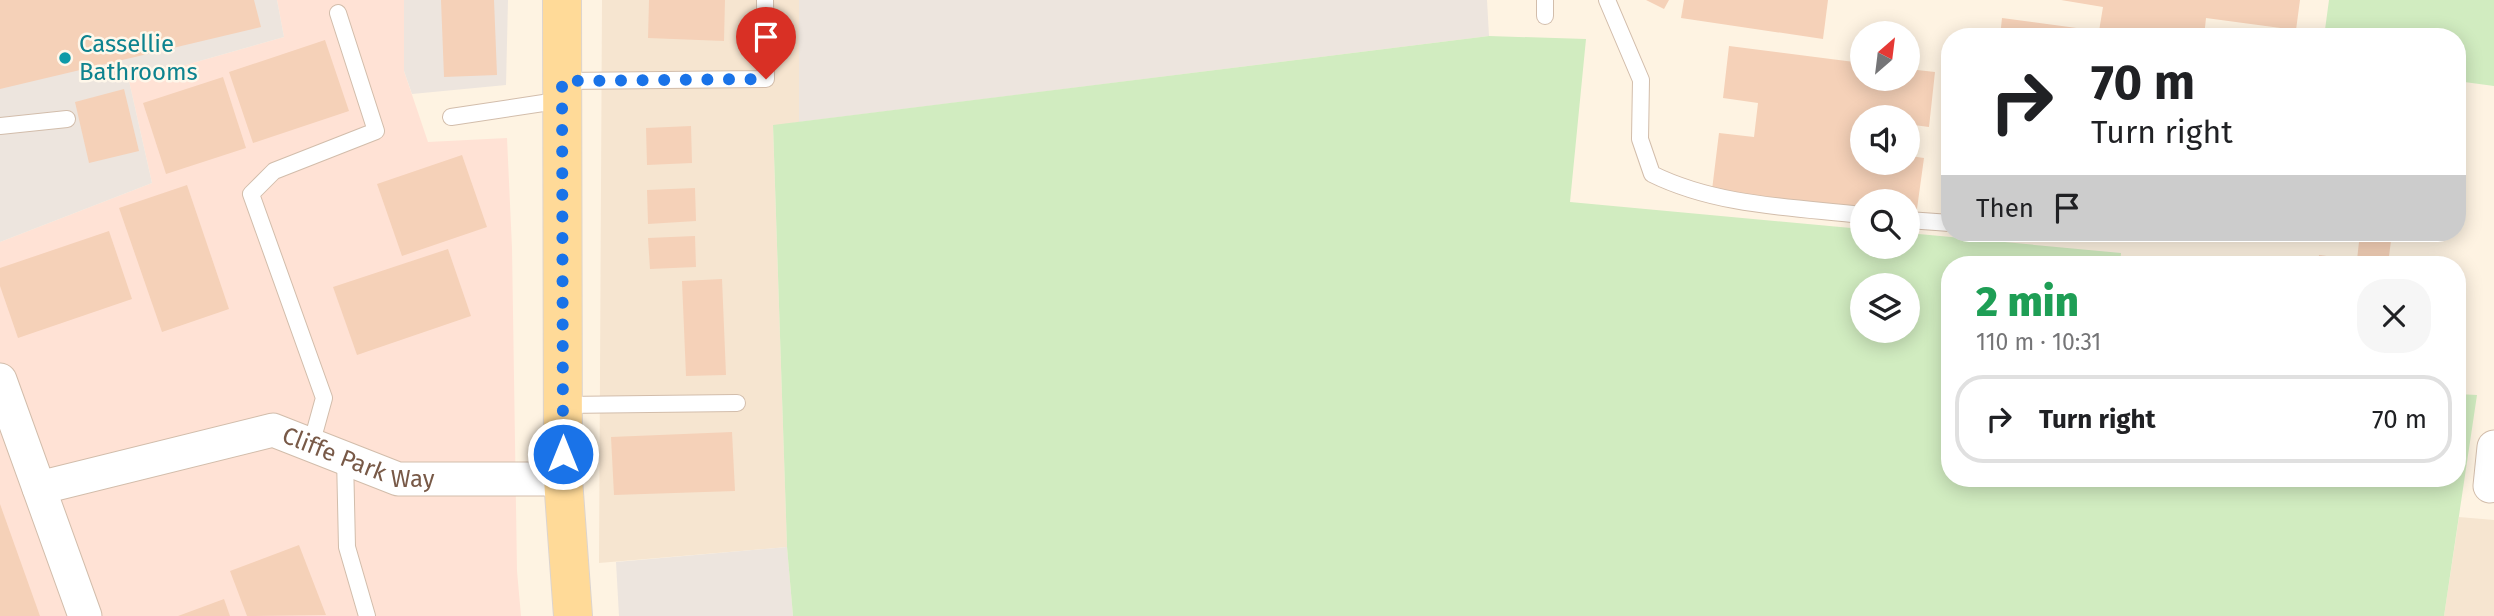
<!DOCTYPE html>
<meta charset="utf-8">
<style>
:root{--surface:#fff;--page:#f6f6f6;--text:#202124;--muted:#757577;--line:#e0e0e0}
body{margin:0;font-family:"Fira Sans",sans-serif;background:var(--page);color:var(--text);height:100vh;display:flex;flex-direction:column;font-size:26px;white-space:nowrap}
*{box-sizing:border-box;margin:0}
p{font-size:23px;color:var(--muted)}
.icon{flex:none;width:38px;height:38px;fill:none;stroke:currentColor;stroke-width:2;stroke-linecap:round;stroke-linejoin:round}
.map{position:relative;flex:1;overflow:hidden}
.sheet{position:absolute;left:1941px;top:256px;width:525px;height:231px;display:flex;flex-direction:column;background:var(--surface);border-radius:28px;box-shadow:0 4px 18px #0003}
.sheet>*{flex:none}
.top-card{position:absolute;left:1941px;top:28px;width:525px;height:214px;border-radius:28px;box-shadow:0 4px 18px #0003;background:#fff;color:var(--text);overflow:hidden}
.needle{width:46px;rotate:28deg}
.tools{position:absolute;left:1850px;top:21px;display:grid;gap:14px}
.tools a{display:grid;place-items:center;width:70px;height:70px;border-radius:50%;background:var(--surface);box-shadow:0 4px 18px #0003;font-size:35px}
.pin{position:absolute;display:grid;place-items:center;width:60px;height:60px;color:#fff;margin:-72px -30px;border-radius:50% 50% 50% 0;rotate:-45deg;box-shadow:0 0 7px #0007}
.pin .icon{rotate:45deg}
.me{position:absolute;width:77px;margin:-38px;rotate:0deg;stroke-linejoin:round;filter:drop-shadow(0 0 5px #0008)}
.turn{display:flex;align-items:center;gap:24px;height:147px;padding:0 35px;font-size:32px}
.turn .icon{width:91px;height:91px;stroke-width:2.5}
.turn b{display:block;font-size:49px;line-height:60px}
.then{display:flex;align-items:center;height:66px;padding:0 35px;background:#0003;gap:14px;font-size:26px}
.round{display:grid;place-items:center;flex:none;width:74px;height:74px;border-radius:28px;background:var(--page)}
.head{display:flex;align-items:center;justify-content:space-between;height:119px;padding:0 35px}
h1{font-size:42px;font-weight:800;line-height:52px;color:#1e9e55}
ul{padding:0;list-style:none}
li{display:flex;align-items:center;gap:21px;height:88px;margin:0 14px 10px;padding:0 21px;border:4px solid var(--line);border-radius:28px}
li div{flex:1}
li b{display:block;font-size:26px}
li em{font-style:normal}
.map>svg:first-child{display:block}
</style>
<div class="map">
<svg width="2494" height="616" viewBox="0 0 2494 616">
<rect width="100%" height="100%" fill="#fef3e2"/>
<g fill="#f6e5d0">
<path d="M 602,0 L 799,0 L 799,122 L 773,126 L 787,547 L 599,563 Z"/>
<path d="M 2459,517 L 2494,520 L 2494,616 L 2444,616 Z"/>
</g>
<path fill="#ffe2d5" d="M 277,0 L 404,0 L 404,71 L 428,142 L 507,138 L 512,248 L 517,571 L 521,616 L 0,616 L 0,242 L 152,183 L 129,81 L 284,37 Z"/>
<g fill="#ede5de">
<path d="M 0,0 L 277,0 L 284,37 L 129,81 L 152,183 L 0,242 Z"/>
<path d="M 404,0 L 508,0 L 506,85 L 412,94 L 404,71 Z"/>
<path d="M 799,0 L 1487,0 L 1489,36 L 799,122 Z"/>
<path d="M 787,547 L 793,616 L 619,616 L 616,562 Z"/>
</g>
<g fill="#d1ecc0" fill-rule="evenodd">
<path d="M 2329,0 L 2494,0 L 2494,86 L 2457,81 L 2457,37 L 2324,37 Z"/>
<path d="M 1489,36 L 1586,39 L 1570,202 L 1862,229 L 1862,247 L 1908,247 L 1908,233 L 2121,253 L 2120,264 L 1950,264 L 1950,478 L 2457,478 L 2457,394 L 2477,395 L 2444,616 L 793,616 L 787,547 L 773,125 ZM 1862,285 L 1908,285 L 1908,331 L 1862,331 Z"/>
</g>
<g fill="#f5d1b8" fill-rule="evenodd">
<path d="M 0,0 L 254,0 L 261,27 L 0,89 Z"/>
<path d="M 441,0 L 494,0 L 497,75 L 444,77 Z"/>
<path d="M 649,0 L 725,0 L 724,41 L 648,38 Z"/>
<path d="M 1646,0 L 1669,0 L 1664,9 Z"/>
<path d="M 1684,0 L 1828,0 L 1823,39 L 1681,18 Z"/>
<path d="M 2061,0 L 2300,0 L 2296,30 L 2206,18 L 2204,37 L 2000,37 L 2002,18 L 2099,31 L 2103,7 Z"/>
<path d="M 325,40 L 349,111 L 253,143 L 229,72 Z"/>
<path d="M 1729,46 L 1862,63 L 1862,79 L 1908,79 L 1908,69 L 1935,72 L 1929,127 L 1914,125 L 1910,156 L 1924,158 L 1916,216 L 1908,215 L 1908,201 L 1862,201 L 1862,209 L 1712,190 L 1719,133 L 1754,137 L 1758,103 L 1723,98 ZM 1862,117 L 1908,117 L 1908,163 L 1862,163 Z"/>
<path d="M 223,77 L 246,148 L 166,174 L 143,103 Z"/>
<path d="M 124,89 L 139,151 L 89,163 L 75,102 Z"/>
<path d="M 691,126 L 692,163 L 647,165 L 646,128 Z"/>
<path d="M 462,155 L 487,227 L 402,256 L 377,184 Z"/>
<path d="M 187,185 L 229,309 L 162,332 L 119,208 Z"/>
<path d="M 695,188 L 696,221 L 648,224 L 647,190 Z"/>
<path d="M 109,231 L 132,299 L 18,338 L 0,286 L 0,268 Z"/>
<path d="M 2360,233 L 2392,233 L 2388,264 L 2318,264 L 2319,255 L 2357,260 Z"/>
<path d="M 695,236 L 696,267 L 650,269 L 648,238 Z"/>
<path d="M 448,249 L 471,316 L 357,355 L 333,287 Z"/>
<path d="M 722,279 L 726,375 L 686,376 L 682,281 Z"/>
<path d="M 732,432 L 735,491 L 614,495 L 611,437 Z"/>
<path d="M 0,504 L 40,616 L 0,616 Z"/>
<path d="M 299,545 L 326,615 L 247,616 L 230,571 Z"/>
<path d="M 224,599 L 230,616 L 178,616 Z"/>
</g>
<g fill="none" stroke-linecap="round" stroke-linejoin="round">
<g stroke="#d2bdab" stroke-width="18">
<g id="service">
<path d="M 1607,0 L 1641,80 L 1640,139 L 1652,174 C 1717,206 1791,207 1862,215"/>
<path d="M 1545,16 L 1545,0"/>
<path d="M 562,81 L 766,79 L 765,0"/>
<path d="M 451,117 L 563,100"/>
<path d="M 0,126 L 67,119"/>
<path d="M 1908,220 L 1950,223"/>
<path d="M 563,405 L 737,403"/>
<path d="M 311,445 L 324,398 L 251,194 L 274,171 L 376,131 L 338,13"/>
<path d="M 345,457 L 347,547 L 367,616"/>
</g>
</g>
<g stroke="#d2bdab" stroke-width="35">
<g id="minor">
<path d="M 0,380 L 85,616"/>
<path d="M 2490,486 L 2494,447"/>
<path id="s1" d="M 39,488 L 273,430 L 398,479 L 563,479"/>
</g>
</g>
<g stroke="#dcd4cf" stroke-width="40">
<path id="primary" d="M 562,0 L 563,479 L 573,616"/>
</g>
<use href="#service" stroke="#fff" stroke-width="16"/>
<use href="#minor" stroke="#fff" stroke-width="33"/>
<use href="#primary" stroke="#ffda98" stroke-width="38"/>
</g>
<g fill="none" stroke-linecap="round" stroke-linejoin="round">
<path stroke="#1a73e8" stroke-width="12" stroke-dasharray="0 21.6" d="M 563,454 L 562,81 L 766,79"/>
</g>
<circle fill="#0f9aa8" stroke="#fff7ea" stroke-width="2.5" cx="65" cy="58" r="7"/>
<g text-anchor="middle" stroke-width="5" stroke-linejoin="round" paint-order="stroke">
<g font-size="24" fill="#0d838f" stroke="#fff7ea" text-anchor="start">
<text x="79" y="52">Cassellie<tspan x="79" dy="28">Bathrooms</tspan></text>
</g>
<g font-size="24" fill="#785947" stroke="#fff7ea">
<text dy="8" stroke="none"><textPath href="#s1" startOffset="332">Cliffe Park Way</textPath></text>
</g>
</g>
</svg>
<div class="tools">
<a><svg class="needle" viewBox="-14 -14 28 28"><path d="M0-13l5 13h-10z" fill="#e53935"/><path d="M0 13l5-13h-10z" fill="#757577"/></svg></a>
<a><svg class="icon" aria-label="sound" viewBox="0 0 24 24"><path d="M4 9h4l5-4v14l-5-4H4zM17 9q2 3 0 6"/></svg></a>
<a><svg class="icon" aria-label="search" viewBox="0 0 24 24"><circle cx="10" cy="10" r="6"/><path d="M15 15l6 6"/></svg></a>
<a><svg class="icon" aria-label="layers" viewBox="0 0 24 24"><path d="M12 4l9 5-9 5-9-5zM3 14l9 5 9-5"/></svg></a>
</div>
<div class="pin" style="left:766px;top:79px;background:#d93025"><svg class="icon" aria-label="arrive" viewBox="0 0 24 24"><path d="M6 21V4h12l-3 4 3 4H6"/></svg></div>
<svg class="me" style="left:563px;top:454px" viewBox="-20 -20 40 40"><circle r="17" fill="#1a73e8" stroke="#fff" stroke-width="3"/><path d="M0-11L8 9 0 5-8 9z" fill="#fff"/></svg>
<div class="top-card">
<div class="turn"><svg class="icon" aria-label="right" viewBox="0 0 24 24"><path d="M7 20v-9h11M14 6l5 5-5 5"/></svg><div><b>70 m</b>Turn right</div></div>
<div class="then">Then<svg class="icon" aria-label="arrive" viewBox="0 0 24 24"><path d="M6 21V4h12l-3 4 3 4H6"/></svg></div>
</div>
<section class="sheet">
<div class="head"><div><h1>2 min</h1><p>110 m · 10:31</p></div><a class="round"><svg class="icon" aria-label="close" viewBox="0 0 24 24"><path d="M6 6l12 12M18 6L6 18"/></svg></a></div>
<ul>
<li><svg class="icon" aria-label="right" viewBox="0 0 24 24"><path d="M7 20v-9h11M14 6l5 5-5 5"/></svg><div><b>Turn right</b></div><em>70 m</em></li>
</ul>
</section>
</div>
